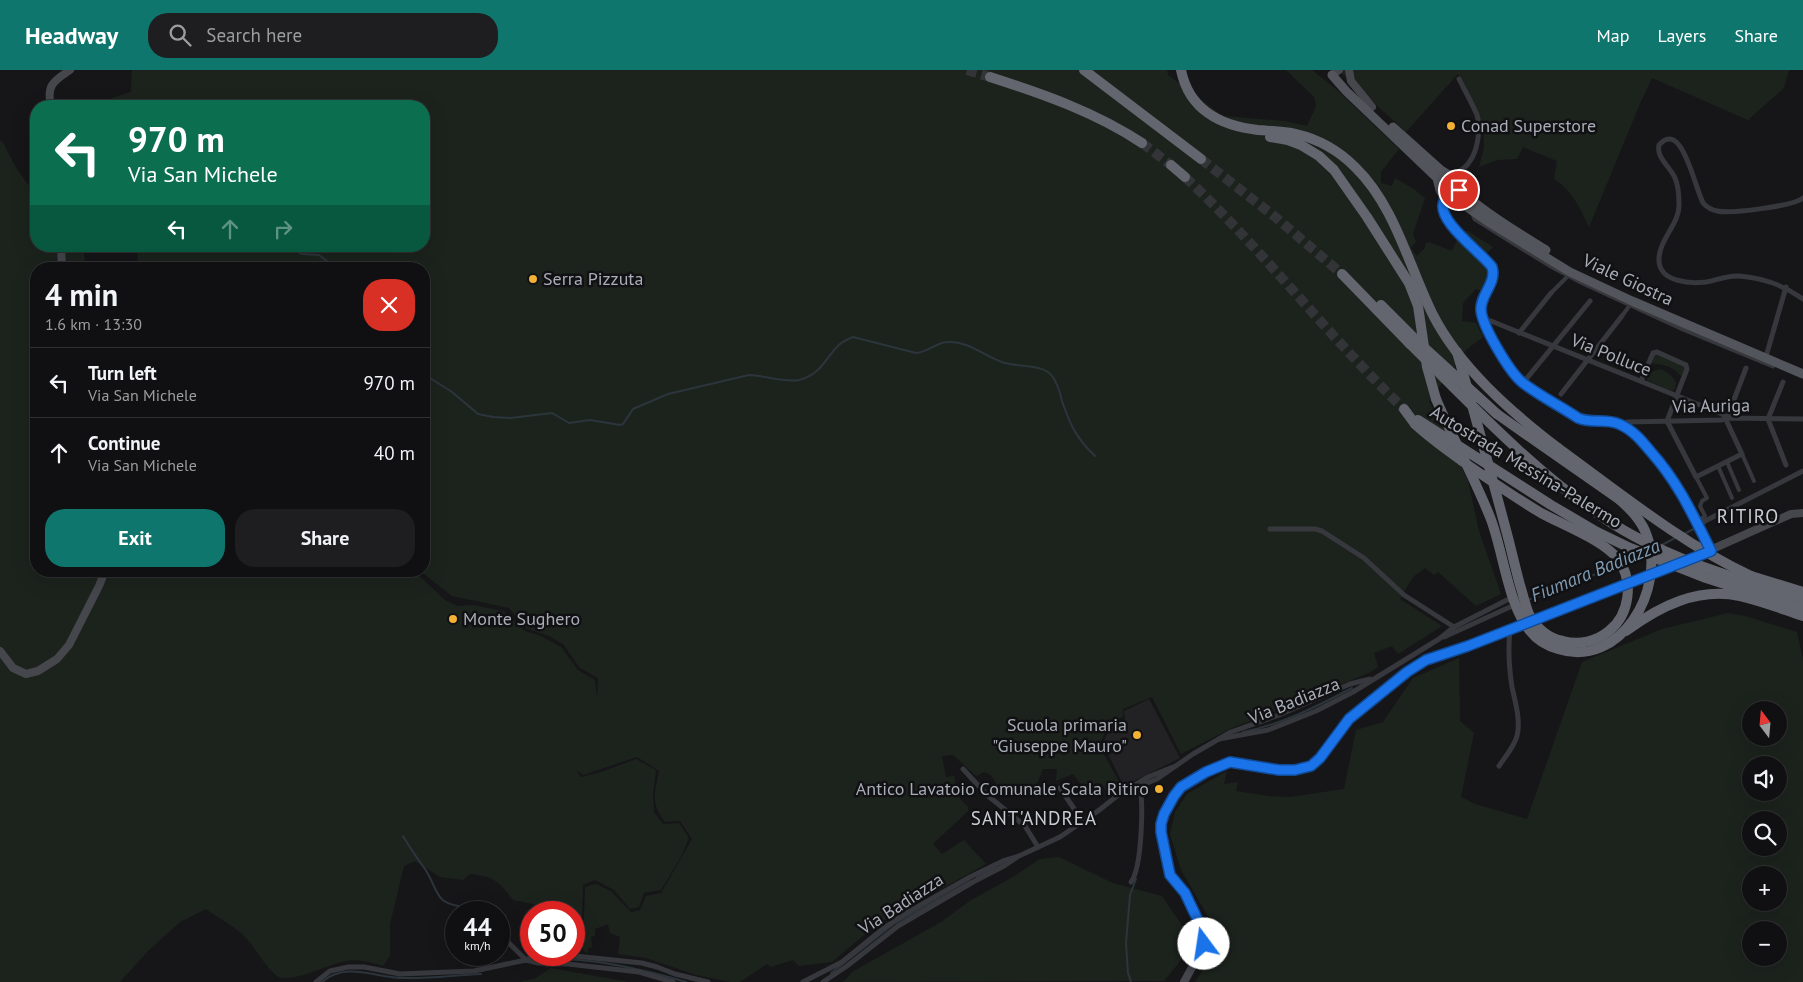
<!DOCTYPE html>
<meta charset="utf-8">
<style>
:root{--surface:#101012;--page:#1e1e20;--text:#f1f3f6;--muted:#9c9d9f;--line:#303032;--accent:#0f766e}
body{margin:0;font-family:"PT Sans",sans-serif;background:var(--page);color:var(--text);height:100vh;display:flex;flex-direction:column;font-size:19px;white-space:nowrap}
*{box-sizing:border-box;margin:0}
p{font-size:16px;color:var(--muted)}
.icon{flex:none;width:28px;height:28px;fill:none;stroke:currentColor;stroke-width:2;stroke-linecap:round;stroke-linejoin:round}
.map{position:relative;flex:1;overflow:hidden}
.details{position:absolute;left:30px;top:192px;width:400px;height:315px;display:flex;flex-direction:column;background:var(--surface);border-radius:20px;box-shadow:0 5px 20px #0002,0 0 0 1px var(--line)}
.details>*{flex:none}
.guide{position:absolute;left:30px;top:30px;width:400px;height:152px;border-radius:20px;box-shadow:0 5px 20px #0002,0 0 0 1px var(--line);background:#0b6e4f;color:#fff;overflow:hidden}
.needle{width:32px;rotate:344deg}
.buttons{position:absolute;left:1742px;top:631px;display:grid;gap:10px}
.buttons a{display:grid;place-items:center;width:45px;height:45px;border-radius:50%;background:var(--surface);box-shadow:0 5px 20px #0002,0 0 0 1px var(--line);font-size:25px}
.speed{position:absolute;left:445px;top:831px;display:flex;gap:10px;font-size:25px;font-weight:700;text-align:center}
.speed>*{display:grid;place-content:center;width:65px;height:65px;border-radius:50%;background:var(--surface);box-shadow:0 5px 20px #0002,0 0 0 1px var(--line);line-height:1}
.speed small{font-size:12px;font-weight:400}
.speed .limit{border:8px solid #d22;background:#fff;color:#111}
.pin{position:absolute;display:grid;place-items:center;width:42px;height:42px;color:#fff;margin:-21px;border:2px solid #fff;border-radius:50%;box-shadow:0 1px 5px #0007}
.me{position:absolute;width:55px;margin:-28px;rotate:346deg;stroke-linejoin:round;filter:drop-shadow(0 0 4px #0008)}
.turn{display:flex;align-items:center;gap:18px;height:105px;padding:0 15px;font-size:22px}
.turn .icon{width:65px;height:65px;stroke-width:2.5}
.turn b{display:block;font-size:35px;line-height:42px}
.lanes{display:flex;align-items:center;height:48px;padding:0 15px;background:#0003;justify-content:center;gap:25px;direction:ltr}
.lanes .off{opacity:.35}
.round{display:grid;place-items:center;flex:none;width:52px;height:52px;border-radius:20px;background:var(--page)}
.overview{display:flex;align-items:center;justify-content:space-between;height:85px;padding:0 15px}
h1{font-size:30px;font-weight:700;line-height:38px}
.button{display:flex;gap:10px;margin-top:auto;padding:10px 15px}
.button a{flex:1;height:58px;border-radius:20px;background:var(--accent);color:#fff;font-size:20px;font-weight:700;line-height:58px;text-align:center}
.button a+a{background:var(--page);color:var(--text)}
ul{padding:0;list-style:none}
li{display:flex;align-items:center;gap:15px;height:70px;padding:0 15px;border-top:1px solid var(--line)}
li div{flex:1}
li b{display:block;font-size:19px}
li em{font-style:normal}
header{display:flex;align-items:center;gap:30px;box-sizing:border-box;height:70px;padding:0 25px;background:var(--accent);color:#fff}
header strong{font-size:24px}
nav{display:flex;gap:28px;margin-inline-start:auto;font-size:18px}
.search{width:350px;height:45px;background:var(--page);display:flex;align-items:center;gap:12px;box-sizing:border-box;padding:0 18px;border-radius:20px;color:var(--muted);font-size:19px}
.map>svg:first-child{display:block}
</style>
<header>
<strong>Headway</strong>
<div class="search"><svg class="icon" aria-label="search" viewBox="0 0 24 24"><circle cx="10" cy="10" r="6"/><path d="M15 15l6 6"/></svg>Search here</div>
<nav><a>Map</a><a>Layers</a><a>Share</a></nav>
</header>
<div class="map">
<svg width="1803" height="912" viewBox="0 0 1803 912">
<rect width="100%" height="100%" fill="#161618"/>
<path fill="#222225" d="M 1149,629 L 1180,688 L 1124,716 L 1103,674 L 1111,655 L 1125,649 L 1124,641 Z"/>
<g fill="#1c231d" fill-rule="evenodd">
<path d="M 132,0 L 1167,0 L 1168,5 L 1223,46 L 1285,51 L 1307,56 L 1316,36 L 1314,27 L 1286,0 L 1312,0 L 1337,20 L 1399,79 L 1381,102 L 1381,113 L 1392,116 L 1395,108 L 1414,119 L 1425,128 L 1413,164 L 1416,172 L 1411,178 L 1417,186 L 1425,178 L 1425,174 L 1429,172 L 1452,181 L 1461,161 L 1468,161 L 1493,177 L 1481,190 C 1493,202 1489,206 1483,221 L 1476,219 L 1463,233 L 1462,251 L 1476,253 L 1483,267 L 1466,280 L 1429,331 L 1438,348 L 1468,411 L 1479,461 L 1501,524 L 1476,536 L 1438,502 L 1434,505 L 1425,498 L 1413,507 L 1400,529 L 1442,556 L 1398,584 L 1392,576 L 1374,583 L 1378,597 L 1371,602 L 1304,630 L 1232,658 L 1181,684 L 1152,627 L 1123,639 L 1123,647 L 1109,653 L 1101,671 L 1100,677 L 1122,717 L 1109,726 L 1102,714 L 1096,713 L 1085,719 L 1073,704 L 1056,711 L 1057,699 L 1043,699 L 1032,727 L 1018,716 L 1001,721 L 991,705 L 984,702 L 976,706 L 953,685 L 942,686 L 946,707 L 954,706 L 960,729 L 968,737 L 968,741 L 933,774 L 942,784 L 964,770 L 986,794 L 876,855 L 832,892 L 799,896 L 793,890 L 771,897 L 767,894 L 740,912 L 731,912 L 696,905 L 646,888 L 618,884 L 620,867 L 610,863 L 608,854 L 595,859 L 595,866 L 591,867 L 592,877 L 588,879 L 588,884 L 583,880 L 585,817 L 596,814 L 611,821 L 631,842 L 640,840 L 646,826 L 661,823 L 692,769 L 680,751 L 665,752 C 650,733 655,723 659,701 L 637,687 L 583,705 L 576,700 L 581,707 L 601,702 L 636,689 L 656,700 L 653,724 L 654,742 L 663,754 L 679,753 L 689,768 L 681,787 L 661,820 L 644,823 L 639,837 L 630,839 L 614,820 L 595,810 L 583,815 L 581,877 L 574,872 L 574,842 L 544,842 L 537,835 L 513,830 C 498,810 494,807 470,804 L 463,810 L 440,807 L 415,791 L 404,796 L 390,854 L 390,886 L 383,896 C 370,892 356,888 342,892 C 324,896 296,912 278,907 C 266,898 256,879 246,868 C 236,857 218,848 206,839 L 180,852 L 148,881 L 120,912 L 0,912 L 0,71 L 3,72 C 12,91 21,108 36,123 L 36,176 L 84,176 L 85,199 L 36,199 L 36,501 L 414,501 L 445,530 L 458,536 L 473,535 L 503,541 L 525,561 L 541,566 L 561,577 L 578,600 L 595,610 L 597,627 L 598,608 L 580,598 L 563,574 L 549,566 L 526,558 L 509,538 L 452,526 L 420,501 L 424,501 L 424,199 L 138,199 L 137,176 L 424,176 L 424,36 L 87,36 L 131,22 Z"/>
<path d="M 1338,0 L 1789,0 L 1784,18 L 1748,50 L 1652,8 L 1640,34 L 1589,157 C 1580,138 1572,120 1554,109 L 1557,91 L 1523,77 L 1517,89 L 1498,90 L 1479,97 L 1484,78 L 1483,57 L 1458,4 L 1406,62 Z"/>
<path d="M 1656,284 L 1684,295 C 1685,300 1684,303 1681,306 C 1670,294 1665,296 1651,293 L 1654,285 Z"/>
<path d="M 1660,299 C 1668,302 1672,305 1676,313 L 1675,319 L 1672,321 L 1648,311 L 1646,306 L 1650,302 Z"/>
<path d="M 1728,543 L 1745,546 L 1797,562 L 1803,589 L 1803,912 L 1195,912 L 1217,879 L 1213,855 L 1181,800 L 1170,764 L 1175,742 L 1187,724 L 1227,701 L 1224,714 L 1238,712 L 1236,721 L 1269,726 L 1289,727 L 1344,719 L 1356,660 L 1383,652 L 1413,608 L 1459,588 L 1460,651 L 1474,663 L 1461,727 L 1475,734 L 1527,749 L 1582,592 L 1662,559 ZM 1751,640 L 1779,640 L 1779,668 L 1751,668 ZM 1751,695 L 1779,695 L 1779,722 L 1751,722 ZM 1751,750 L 1779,750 L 1779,778 L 1751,778 ZM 1751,805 L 1779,805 L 1779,832 L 1751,832 ZM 1751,860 L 1779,860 L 1779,888 L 1751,888 Z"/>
<path d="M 1059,787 L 1113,813 L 1162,826 L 1183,857 L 1182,889 L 1164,911 L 843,912 L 852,902 L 941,852 L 971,830 L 1013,807 L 1040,789 Z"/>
<path d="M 551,898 L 629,912 L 519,912 L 534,909 Z"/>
</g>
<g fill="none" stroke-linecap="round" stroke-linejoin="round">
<g stroke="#2c353c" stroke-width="2">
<path d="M 287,176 L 302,184 L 319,185 L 337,199"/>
<path d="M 424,299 L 430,308 L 452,322 L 478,344 L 493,347 L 511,348 L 552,343 L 569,353 L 590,350 L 620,355 L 623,354 L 633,339 L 668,324 L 749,305 C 765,305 782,313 799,310 C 822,304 825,288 839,275 C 843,271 848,269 853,267 L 916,283 C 928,282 937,272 948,272 C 970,271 986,288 1005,293 C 1019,297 1043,294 1052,306 C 1058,314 1060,322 1062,331 C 1070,355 1077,369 1095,386"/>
<path d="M 1684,464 L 1705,453"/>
<path d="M 1662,475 L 1675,468"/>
<path d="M 1623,493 L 1639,485"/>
<path d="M 1528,530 L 1617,496"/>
<path d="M 1243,662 C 1280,655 1318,636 1352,618"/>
<path d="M 403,766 C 410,778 417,788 425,799 C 440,822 433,835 468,837"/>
<path d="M 977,807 L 995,798"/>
<path d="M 543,889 C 590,887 642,899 686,912"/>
<path d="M 831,903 L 895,853 L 971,811"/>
<path d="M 322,912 C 347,891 375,908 404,908 C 429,909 455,905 481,904"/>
<path d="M 1131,912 L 1128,903 L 1126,873 L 1130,825 L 1136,809"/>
</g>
<g stroke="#333438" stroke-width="10" stroke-dasharray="10 5" stroke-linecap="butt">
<path d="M 967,0 L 990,7"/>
<path d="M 1142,73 L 1171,95"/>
<path d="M 1201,89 L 1274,146 L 1342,204"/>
<path d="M 1185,107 C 1263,180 1327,265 1404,339"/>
</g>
<g stroke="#37383d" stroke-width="4">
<path d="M 1551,223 L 1568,206"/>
<path d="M 1622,246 L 1630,235"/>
<path d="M 1742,384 L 1754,411"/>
<path d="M 1727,392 L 1739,420"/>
<path d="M 1718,396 L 1732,428"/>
<path d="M 1696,407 L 1707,428 L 1702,431 L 1700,436 L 1705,446 L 1701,449"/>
</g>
<g stroke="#37383d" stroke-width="5">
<path d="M 1452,105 C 1459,102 1466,98 1470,91 C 1478,80 1481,57 1477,45 C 1472,33 1465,21 1459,9"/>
<path d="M 1440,121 L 1442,137 L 1448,151 L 1492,197 C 1497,213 1480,225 1481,240 C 1482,256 1510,303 1523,313 C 1540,326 1560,336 1578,348 C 1591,354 1606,348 1619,354 C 1633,360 1642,371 1651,382 C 1677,412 1693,446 1711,481"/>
<path d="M 1803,128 C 1794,136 1730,144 1717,141 C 1712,140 1707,137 1704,134 C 1696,125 1683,47 1659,75 C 1656,88 1670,96 1675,108 C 1678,115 1679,126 1679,134 C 1680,154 1658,170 1659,191 C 1660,212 1690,214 1706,212 C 1717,210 1728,205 1739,206 C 1764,208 1783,215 1803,229"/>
<path d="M 1472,141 L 1475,149 L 1549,195 L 1583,213 L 1683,259 L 1773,296"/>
<path d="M 1484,250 L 1491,251 L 1722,344 L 1727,348"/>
<path d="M 1519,263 L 1551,223"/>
<path d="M 1767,283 L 1786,217"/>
<path d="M 1641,311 L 1653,283 L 1657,282 L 1686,295 L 1687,299 L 1667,351 L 1696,407 L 1742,384 L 1727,352 L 1727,348"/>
<path d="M 1783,312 L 1768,349 L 1786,395"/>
<path d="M 1523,313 L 1590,231"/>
<path d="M 1561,324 L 1622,246"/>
<path d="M 1727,348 L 1746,298"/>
<path d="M 1621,354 L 1628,352 L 1722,350 L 1727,348 L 1803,349"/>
<path d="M 1701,449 L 1703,452 L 1803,401"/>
<path d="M 1270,459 L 1315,459 L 1322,461 L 1364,488 L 1404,525 L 1454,557"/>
<path d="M 1444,567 L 1510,537 L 1516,536"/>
<path d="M 1219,669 L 1268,660 L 1316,641 L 1353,622 L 1439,569 L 1454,557 L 1507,530 L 1513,529"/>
<path d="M 1499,696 C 1505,687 1514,677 1517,666 C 1521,651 1515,631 1512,617 C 1509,598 1508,578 1510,559"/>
<path d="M 963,699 L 987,725 L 1025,756 L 1038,777"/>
<path d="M 1060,718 L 1083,752"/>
<path d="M 1135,718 L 1157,709 L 1193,684 L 1231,662 L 1279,645 L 1350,614 L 1370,609"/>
<path d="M 1131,812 C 1142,798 1144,730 1139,713"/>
<path d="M 468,836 L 486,842"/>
<path d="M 499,857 L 509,873 L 526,890"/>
<path d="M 565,885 L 642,893 L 657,897 L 675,904 L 708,912"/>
<path d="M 526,890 L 538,893 L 568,894 L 639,902 L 673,912"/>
<path d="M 316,912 L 330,901 L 348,897 L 364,897 L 400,904 L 474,901 L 526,890 L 536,885"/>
<path d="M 803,912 L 842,892 L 884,858 L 903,845 L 970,807 L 1003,791 L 1019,786 L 1060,767 L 1098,741 L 1117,726 L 1148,707 L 1173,697"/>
<path d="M 823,912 L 847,896 L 898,856 L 973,812 L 1004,796 L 1016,788"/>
</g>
<g stroke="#45474d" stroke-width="8">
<path d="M 1349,0 L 1351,11 L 1372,37"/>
<path d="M 1332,5 L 1339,0"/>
<path d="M 51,36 C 46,15 54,11 70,0"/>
<path d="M 61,176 L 62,199"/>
<path d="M 0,581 L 13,598 L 26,604 L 38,601 L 57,589 L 69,575 L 99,516 L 105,501"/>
<path d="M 1184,912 L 1200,883 L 1204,865 L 1185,823 L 1170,805 L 1161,757 L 1163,747 L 1171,730 L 1178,720 L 1185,714 L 1206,702 L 1230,693 L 1279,700 L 1295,700 L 1311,696 L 1320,688 L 1338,663 L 1352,647 L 1407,602 L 1426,590 L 1468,576 L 1670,498 L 1791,444 L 1803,443"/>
</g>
<g stroke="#53555c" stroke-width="9">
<path d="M 1332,5 L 1346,21 L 1437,108 C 1438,112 1439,116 1440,120 C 1446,131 1457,125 1460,117 L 1458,109 L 1452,105 L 1444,107 L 1439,115"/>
<path d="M 1393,57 L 1441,100 L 1449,105"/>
<path d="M 1460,117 C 1468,134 1527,168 1546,180"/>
<path d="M 1451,126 L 1490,153 L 1570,202 L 1632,231 L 1803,304"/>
</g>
<g stroke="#63666e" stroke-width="10">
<path d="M 1084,0 L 1201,89"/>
<path d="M 1181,0 C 1189,40 1221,56 1258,60 C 1271,61 1284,61 1296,64 C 1318,69 1339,81 1355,97 C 1395,136 1408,194 1432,243 C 1459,297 1511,342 1558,378"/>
<path d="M 990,7 C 1043,24 1095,42 1142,73"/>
<path d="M 1270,67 L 1288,70 L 1301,75 L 1319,86 L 1334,100 L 1367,147 L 1409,213 L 1418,236 L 1427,297 L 1436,329"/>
<path d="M 1171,95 L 1185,107"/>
<path d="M 1342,204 L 1410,274"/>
<path d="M 1404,339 L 1415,354"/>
<path d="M 1497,344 L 1620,430"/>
<path d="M 1751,506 L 1803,522"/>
<path d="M 1626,561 C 1660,536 1698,517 1740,526 C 1762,531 1782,539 1803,546"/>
</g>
<g stroke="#63666e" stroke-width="10">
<path d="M 1381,235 L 1418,272 L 1497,344"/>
<path d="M 1410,274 C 1472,335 1532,400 1604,448 C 1663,488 1735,508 1803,529"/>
<path d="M 1436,329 C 1453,369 1474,407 1490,447 C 1503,479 1508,536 1530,561 C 1537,570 1547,576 1558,579 C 1621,599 1666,519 1647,466 C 1642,451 1632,441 1620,430"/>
<path d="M 1418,350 L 1551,435 L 1597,462 L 1630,478 L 1706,508 L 1803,539"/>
<path d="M 1415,354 C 1430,368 1446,379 1462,391 C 1488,409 1514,427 1541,443 C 1563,455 1603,470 1618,489 C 1634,511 1630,544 1609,561 C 1596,572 1579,575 1563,571 C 1548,568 1536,557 1529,544 C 1525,535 1523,524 1520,515 C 1515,497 1511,478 1506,460 C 1490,400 1474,341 1457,282"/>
<path d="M 1558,378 C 1620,423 1681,473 1751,506"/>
</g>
</g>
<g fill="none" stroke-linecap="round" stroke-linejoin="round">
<g stroke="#114b97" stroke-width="12">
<path id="route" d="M 1204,874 L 1204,863 L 1185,823 L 1170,805 L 1161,762 L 1161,754 L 1164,744 L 1174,726 L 1181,717 L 1206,702 L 1230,692 L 1279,700 L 1295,700 L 1311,696 L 1320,688 L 1349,649 L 1407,602 L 1426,590 L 1468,576 L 1711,481 C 1693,445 1678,412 1651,382 C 1642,371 1633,360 1619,354 C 1606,348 1591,354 1578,348 C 1560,336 1540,326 1523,313 C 1510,303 1482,256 1481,240 C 1480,225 1497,213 1492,197 C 1481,182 1435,150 1444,131 C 1447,125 1455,126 1459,120"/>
</g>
<use href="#route" stroke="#1a73e8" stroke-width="9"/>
</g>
<g fill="#f2b134" stroke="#111113" stroke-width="2">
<circle cx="1451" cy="56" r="5"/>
<circle cx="533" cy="209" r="5"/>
<circle cx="453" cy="549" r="5"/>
<circle cx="1137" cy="665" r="5"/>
<circle cx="1159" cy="719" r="5"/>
</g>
<g text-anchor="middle" stroke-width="5" stroke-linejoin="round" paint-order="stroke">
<g font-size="18" fill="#a8adb8" stroke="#111113" text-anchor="start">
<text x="1461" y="62">Conad Superstore</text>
<text x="543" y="215">Serra Pizzuta</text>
<text x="463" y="555">Monte Sughero</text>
<text x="1127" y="661" text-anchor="end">Scuola primaria<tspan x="1127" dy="21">"Giuseppe Mauro"</tspan></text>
<text x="1149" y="725" text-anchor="end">Antico Lavatoio Comunale Scala Ritiro</text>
</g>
<g font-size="18" fill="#a8adb8" stroke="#111113">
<text transform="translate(1628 210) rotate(25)" y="6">Viale Giostra</text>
<text transform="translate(1611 285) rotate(22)" y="6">Via Polluce</text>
<text transform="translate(1711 336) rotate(-1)" y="6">Via Auriga</text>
<text transform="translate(1526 397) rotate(31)" y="6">Autostrada Messina-Palermo</text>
<text transform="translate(1294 631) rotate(-22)" y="6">Via Badiazza</text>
<text transform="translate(901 834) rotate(-33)" y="6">Via Badiazza</text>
</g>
<g font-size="19" letter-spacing="1" fill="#c9ccd4" stroke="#111113">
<text x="1748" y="453">RITIRO</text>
<text x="1034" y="755">SANT'ANDREA</text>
</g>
<g font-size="19" font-style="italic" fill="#7f9bb3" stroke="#111113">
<text transform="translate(1595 500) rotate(-22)" y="7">Fiumara Badiazza</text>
</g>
</g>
</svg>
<div class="buttons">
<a><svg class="needle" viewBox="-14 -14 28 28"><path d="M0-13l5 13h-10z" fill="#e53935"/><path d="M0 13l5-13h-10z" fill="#9c9d9f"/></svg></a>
<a><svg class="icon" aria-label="sound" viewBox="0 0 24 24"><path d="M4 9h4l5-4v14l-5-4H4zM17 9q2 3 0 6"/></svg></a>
<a><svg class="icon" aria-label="search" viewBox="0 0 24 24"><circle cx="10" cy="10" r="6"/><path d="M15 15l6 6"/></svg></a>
<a>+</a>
<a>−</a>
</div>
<div class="speed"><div>44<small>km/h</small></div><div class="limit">50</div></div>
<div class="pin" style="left:1459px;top:120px;background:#d93025"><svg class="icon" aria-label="arrive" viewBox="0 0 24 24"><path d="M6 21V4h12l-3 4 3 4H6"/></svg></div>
<svg class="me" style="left:1204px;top:874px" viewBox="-20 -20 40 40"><circle r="19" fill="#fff"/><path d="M0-13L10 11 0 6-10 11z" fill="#1a73e8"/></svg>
<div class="guide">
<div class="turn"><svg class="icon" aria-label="left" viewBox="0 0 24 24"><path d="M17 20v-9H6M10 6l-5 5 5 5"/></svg><div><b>970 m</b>Via San Michele</div></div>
<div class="lanes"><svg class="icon" aria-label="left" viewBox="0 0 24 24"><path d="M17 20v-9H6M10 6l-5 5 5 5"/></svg><svg class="icon off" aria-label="ahead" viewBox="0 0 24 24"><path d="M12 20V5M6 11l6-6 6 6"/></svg><svg class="icon off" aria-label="right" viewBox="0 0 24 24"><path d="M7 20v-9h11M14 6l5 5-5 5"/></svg></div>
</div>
<section class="details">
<div class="overview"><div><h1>4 min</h1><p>1.6 km · 13:30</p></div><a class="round" style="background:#d93025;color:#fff"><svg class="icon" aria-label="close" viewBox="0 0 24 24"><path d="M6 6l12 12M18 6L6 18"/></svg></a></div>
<ul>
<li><svg class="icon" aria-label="left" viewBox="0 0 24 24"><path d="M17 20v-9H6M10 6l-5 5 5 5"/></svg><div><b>Turn left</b><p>Via San Michele</p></div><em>970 m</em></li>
<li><svg class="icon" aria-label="ahead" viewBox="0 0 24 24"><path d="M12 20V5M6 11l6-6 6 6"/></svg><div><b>Continue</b><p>Via San Michele</p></div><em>40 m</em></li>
</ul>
<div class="button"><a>Exit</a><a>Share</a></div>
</section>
</div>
